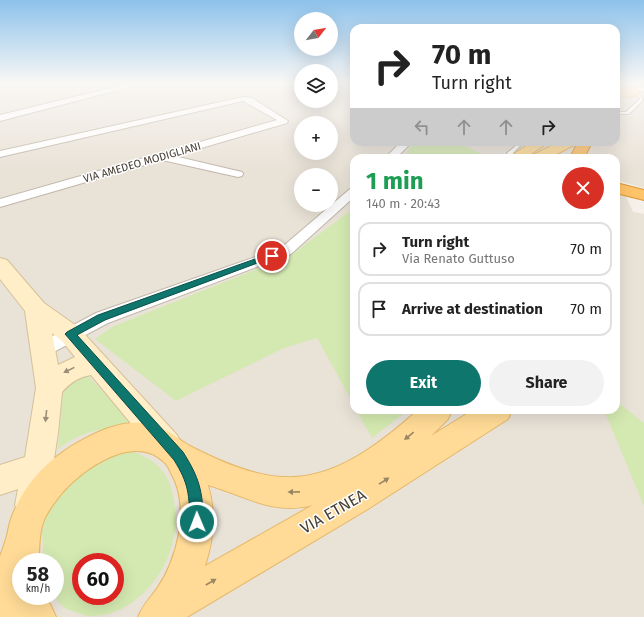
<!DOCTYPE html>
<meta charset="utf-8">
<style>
:root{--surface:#fff;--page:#f2f2f2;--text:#222;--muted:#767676;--line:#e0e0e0;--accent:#0f766e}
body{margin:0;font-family:"Fira Sans",sans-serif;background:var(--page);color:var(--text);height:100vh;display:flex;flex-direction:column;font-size:15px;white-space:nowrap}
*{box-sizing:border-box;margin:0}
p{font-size:13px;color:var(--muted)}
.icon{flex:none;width:22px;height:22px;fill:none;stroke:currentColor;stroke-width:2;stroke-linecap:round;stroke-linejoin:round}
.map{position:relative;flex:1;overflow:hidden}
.details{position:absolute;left:350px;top:154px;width:270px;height:260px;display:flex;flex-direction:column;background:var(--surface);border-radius:12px;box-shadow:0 4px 16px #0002}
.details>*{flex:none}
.banner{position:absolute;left:350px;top:24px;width:270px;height:122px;border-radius:12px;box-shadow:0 4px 16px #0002;background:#fff;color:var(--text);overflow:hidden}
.needle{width:26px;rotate:59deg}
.tools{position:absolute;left:294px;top:12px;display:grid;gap:8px}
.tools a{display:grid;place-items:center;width:44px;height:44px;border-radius:50%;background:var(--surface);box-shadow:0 4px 16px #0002;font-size:20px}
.speed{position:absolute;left:12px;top:553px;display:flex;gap:8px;font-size:20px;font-weight:700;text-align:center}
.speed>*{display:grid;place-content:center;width:52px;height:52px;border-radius:50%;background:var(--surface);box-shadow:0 4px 16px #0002;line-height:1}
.speed small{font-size:10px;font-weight:400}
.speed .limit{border:6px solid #d22;background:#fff;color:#111}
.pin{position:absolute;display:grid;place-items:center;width:34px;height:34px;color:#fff;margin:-17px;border:2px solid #fff;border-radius:50%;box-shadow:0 1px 4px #0007}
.me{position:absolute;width:44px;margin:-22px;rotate:359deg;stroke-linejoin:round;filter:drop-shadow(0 0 3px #0008)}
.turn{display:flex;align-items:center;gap:14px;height:84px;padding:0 16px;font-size:18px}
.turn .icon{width:52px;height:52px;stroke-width:2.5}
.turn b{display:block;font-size:28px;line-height:34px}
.lanes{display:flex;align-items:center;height:38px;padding:0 16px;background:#0003;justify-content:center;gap:20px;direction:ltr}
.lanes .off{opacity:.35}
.round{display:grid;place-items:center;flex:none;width:42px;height:42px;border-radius:21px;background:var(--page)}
.headline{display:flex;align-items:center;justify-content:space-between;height:68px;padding:0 16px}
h1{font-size:24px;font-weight:700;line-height:30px;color:#1e9e55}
.cta{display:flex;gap:8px;margin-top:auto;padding:8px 16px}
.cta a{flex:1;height:46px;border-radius:24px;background:var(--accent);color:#fff;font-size:16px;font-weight:700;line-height:46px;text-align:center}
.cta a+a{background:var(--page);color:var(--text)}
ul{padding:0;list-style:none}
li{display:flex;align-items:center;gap:12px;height:54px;margin:0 8px 6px;padding:0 8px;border:2px solid var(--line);border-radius:12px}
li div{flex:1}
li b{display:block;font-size:15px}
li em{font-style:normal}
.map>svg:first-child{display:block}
</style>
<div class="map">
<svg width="644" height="617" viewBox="0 0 644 617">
<rect width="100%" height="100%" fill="#f5f0e9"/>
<path fill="#e9e2d7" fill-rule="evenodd" d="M 0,83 L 301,83 L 301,101 L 331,101 L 331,83 L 354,83 L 354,142 L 616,142 L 616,83 L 644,83 L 644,188 L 619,181 L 633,212 L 644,214 L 644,617 L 0,617 ZM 301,123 L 331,123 L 331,153 L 301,153 ZM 354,158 L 616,158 L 616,410 L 354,410 ZM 301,175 L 331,175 L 331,205 L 301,205 ZM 21,562 L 55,562 L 55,596 L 21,596 ZM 81,562 L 115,562 L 115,596 L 81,596 Z"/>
<g fill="#d4e9b1" fill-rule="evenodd">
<path d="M 416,142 L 456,142 L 491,158 L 405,158 L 408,150 Z"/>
<path d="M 354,208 L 354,405 L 317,338 L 284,348 L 176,401 L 95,339 L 114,326 L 290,256 Z"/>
<path d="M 87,375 L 128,417 L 126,427 C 97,429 81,432 58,449 L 63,389 L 66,381 Z"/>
<path d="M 616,401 L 644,423 L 644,506 L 604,410 L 616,410 Z"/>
<path d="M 356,410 L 408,410 L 372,438 Z"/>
<path d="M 130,451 C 153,457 169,472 173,496 C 176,511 177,526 173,541 C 165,578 131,617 90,616 C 85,616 79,613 75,612 C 67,610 58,605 55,595 C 52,586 55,572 55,562 L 44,562 L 42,532 L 47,510 L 56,493 L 104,455 ZM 81,562 L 115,562 L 115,596 L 81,596 Z"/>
</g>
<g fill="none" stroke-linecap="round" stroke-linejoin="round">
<g stroke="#c0b7ab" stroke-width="2">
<g id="lane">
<path d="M 635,91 L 637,91 L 643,100 L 629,114 L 616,114 L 616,112 L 626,112 L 640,99 Z"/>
<path d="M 518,142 L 522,142 L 522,144 L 513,153 L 514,158 L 508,158 L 507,153 L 518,144 Z"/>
</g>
</g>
<g stroke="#c0b7ab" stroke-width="2">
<g id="street">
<path d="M 131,83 L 145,83 L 0,121 L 0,115 Z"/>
<path d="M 644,86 L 644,91 L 636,93 L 632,91 Z"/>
<path d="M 243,97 L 252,98 L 288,121 L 287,123 L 174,156 L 242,172 L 243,174 L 242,176 L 238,177 L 162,160 L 0,207 L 0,199 L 277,120 L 243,101 L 0,157 L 0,151 Z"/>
<path d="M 401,142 L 412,142 L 396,158 L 385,158 Z"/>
<path d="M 354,188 L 354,197 L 291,254 L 108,323 L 48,355 L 42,357 L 36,355 L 33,350 L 36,345 L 96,313 L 281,248 L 350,189 Z"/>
</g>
</g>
<g stroke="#d5c199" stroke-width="2">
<path id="secondary" d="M 0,258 L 7,260 L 44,303 L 78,327 L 177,435 L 182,445 L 177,455 L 167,460 L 157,455 L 91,375 C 78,377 70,383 62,392 L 58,433 L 47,505 L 42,516 L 31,521 L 20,516 L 15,505 L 18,489 L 0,495 L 0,465 L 25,457 L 36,388 L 25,311 L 0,279 ZM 52,333 L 62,341 L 75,357 L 58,365 Z"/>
</g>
<g stroke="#e5b766" stroke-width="2">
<g id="primary">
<path d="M 616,83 L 632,85 L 641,92 L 631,97 L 616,95 L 616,89 L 625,90 L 616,88 Z"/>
<path d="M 532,142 L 549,142 L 525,158 L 508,158 Z"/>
<path d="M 559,142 L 576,142 L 574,145 L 549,158 L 531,158 L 533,155 Z"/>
<path d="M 418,410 L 452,410 L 448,419 L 431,436 L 473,410 L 512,410 L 508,419 L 368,509 L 187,617 L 138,617 C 144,603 150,599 158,587 C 169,571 175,553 179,534 C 182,514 182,493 172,475 C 170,471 168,465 164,462 C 134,433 84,468 62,493 C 55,502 47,511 43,523 C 39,535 39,549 39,562 L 21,562 L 21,596 L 44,596 L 50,604 L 56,617 L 0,617 C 0,600 0,573 0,557 C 1,552 4,547 5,542 C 8,535 8,527 11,519 C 25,480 53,454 90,436 C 109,426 135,418 156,426 C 169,430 179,440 190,446 C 217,460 252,476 284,477 C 335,480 382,442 418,410 ZM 208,485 C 243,495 274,516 313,505 L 205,566 C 214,539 216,512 208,485 Z"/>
</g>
</g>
<g stroke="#df9738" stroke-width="2">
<g id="highway">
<path d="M 578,142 L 592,142 L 584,158 L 570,158 Z"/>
<path d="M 616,183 L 644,190 L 644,200 L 616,193 Z"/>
</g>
</g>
<use href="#lane" fill="#fff" fill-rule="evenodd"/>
<use href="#street" fill="#fff" fill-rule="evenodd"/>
<use href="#secondary" fill="#ffeec8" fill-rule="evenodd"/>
<use href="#primary" fill="#ffdb97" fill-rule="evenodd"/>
<use href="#highway" fill="#ffc369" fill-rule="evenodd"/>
</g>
<defs><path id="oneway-solid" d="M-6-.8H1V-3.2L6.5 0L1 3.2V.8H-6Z"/></defs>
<g fill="#9a8e78">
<use href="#oneway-solid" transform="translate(69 370) rotate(154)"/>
<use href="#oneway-solid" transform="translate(46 416) rotate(96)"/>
</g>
<g fill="#9a8662">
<use href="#oneway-solid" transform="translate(409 436) rotate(141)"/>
<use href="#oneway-solid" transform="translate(384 481) rotate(-32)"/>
<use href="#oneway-solid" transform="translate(294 492) rotate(179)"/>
<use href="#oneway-solid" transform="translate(211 582) rotate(-30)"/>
</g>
<linearGradient id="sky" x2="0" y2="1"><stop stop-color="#8dc2ec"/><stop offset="0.49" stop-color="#faf8f5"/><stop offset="1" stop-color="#faf8f5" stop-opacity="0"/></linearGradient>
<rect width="644" height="170" fill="url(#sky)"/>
<path fill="#0f766e" stroke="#0a4d48" d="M 269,254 L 275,254 L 276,256 L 105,320 L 77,335 L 183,452 C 200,479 202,490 204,522 L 202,526 L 197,528 L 192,526 L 190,522 C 189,494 189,484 174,460 L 65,334 L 67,332 L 98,315 Z"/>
<g text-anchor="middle" stroke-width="3" stroke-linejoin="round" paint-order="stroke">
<g font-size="11" fill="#484037" stroke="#fff">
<text transform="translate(142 162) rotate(-16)" y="4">VIA AMEDEO MODIGLIANI</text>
</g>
<g font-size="16" fill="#484037" stroke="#fff">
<text transform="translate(333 511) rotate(-30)" y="6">VIA ETNEA</text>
</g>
</g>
</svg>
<div class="tools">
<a><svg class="needle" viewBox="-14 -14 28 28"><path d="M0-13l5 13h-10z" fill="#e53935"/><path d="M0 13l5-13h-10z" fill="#767676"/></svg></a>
<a><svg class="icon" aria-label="layers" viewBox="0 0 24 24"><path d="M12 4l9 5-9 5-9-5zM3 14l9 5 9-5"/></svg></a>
<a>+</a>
<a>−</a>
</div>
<div class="speed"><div>58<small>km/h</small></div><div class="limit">60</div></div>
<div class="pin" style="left:272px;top:256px;background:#d93025"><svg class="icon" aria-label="arrive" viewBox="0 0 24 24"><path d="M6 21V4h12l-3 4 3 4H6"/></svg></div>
<svg class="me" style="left:197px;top:522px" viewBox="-20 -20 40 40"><circle r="17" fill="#0f766e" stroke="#fff" stroke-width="3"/><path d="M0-11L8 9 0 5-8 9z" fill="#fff"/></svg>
<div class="banner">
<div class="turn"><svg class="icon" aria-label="right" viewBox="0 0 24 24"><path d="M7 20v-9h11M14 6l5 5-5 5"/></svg><div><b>70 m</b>Turn right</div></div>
<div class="lanes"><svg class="icon off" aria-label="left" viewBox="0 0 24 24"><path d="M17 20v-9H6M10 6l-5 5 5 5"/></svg><svg class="icon off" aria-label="ahead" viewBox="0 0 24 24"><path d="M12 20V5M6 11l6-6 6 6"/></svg><svg class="icon off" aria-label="ahead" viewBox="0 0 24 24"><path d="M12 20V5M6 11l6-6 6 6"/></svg><svg class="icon" aria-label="right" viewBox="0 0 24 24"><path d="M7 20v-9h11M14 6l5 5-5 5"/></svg></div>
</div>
<section class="details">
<div class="headline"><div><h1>1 min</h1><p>140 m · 20:43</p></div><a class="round" style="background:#d93025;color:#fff"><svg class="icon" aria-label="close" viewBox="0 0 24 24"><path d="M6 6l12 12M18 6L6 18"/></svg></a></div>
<ul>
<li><svg class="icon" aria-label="right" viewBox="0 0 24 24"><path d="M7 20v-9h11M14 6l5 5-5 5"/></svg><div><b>Turn right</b><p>Via Renato Guttuso</p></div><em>70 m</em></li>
<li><svg class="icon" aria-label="arrive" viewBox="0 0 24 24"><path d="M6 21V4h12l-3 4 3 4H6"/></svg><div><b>Arrive at destination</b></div><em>70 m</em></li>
</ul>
<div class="cta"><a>Exit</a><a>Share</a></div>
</section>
</div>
